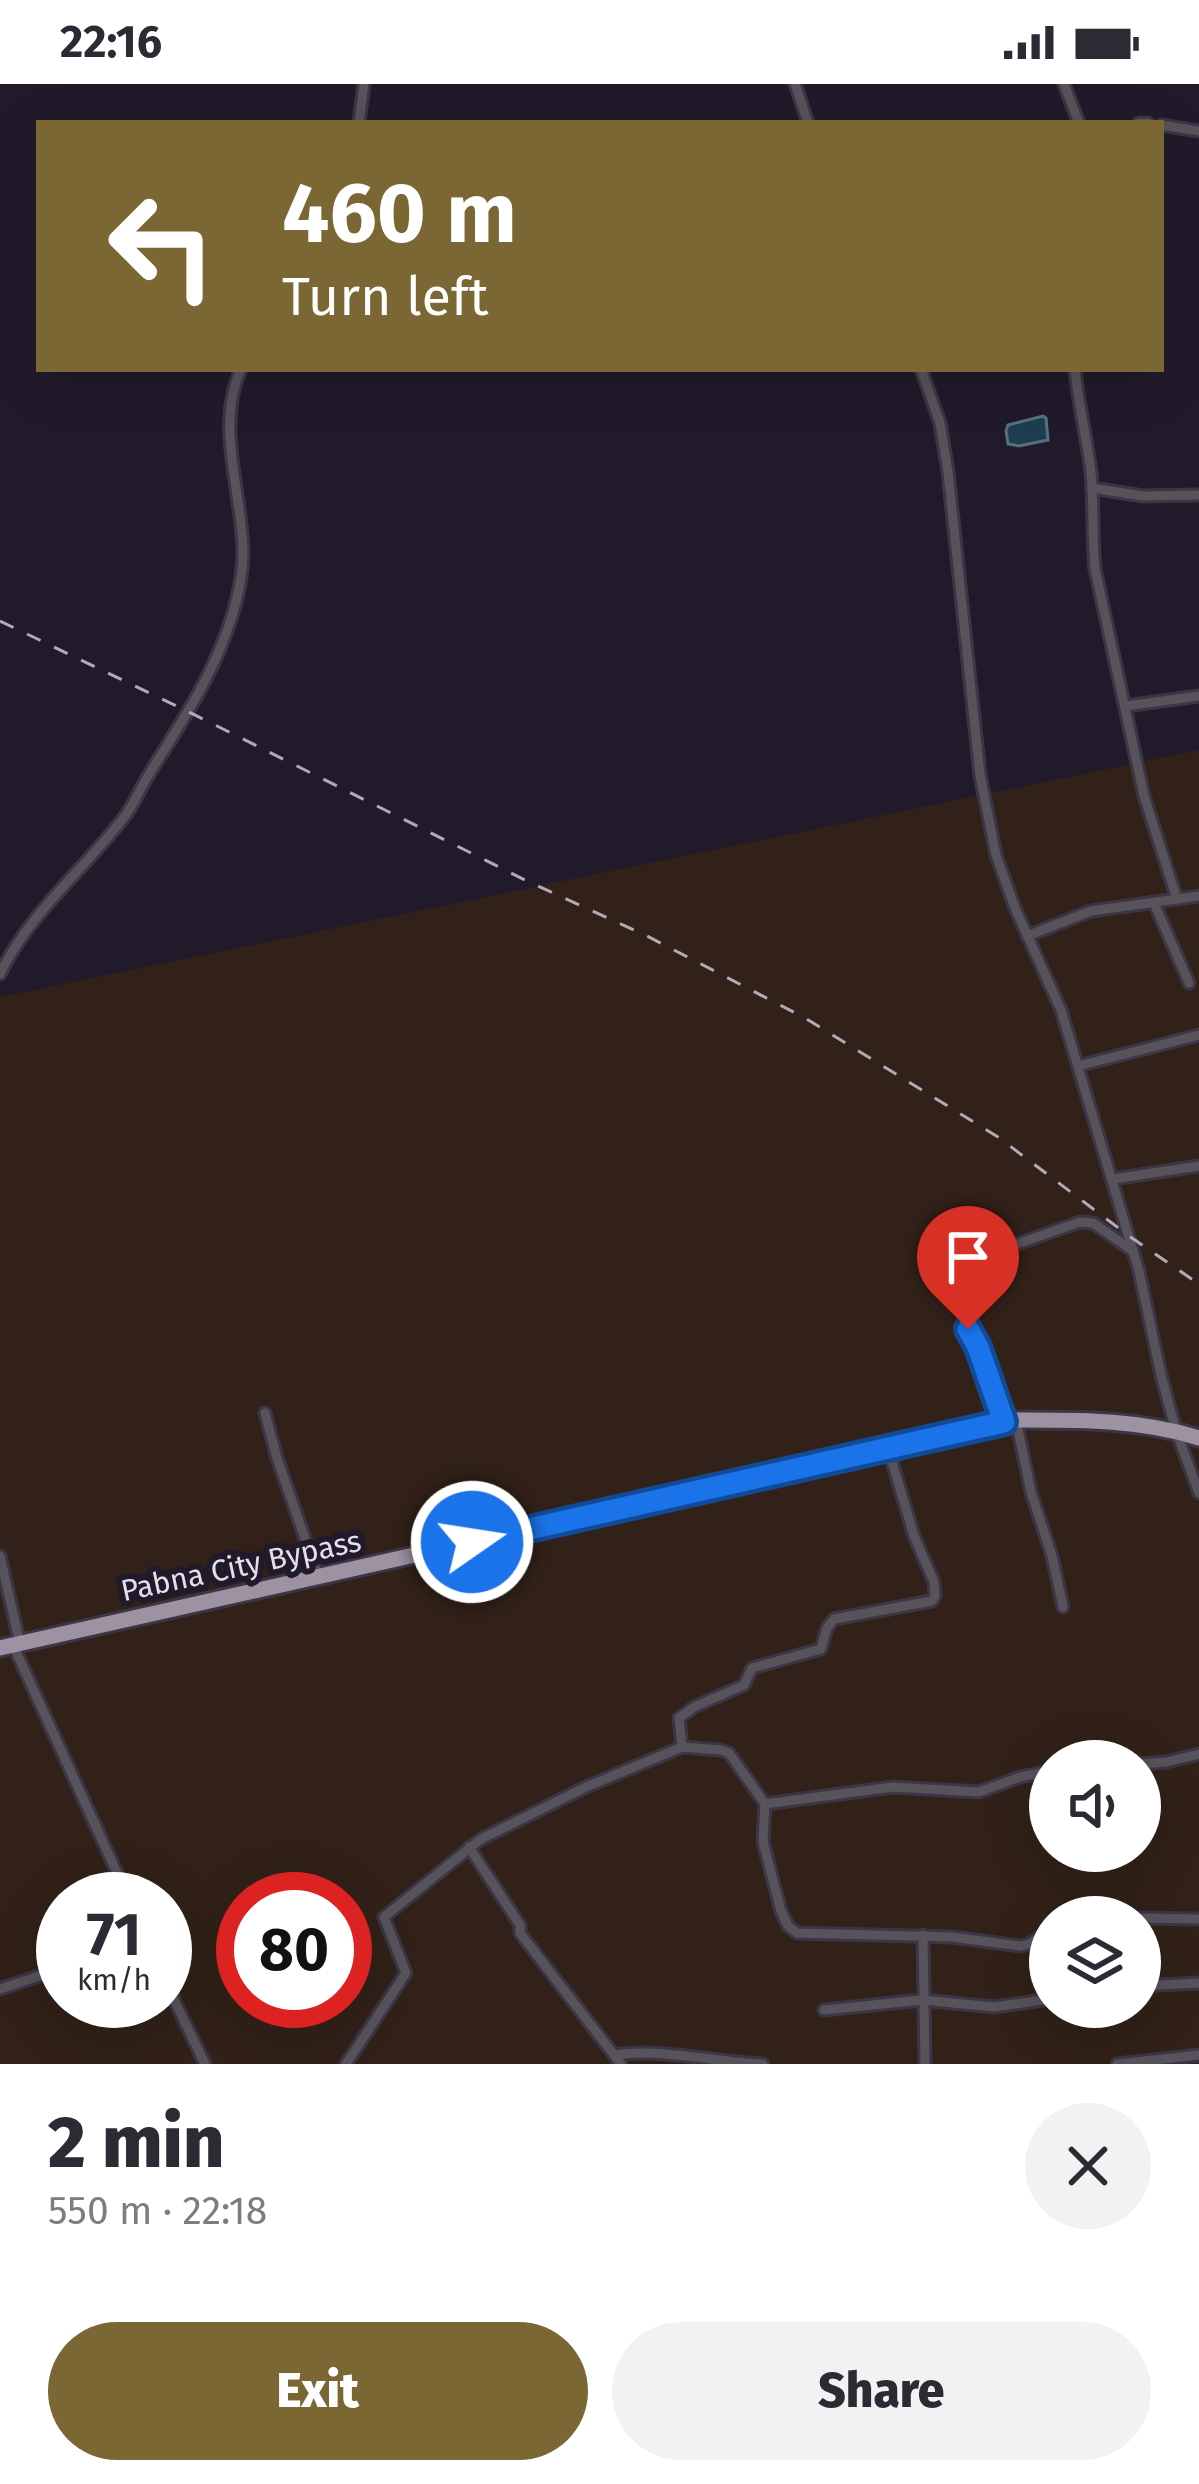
<!DOCTYPE html>
<meta charset="utf-8">
<style>
:root{--surface:#fff;--page:#f2f2f3;--text:#2b2b33;--muted:#7c7c81;--accent:#7b6733}
body{margin:0;font-family:"Fira Sans",sans-serif;background:var(--page);color:var(--text);height:100vh;display:flex;flex-direction:column;font-size:45px;white-space:nowrap}
*{box-sizing:border-box;margin:0}
p{font-size:39px;color:var(--muted)}
.icon{flex:none;width:66px;height:66px;fill:none;stroke:currentColor;stroke-width:2;stroke-linecap:round;stroke-linejoin:round}
.map{position:relative;height:1980px;overflow:hidden}
.details{display:flex;flex-direction:column;background:var(--surface);flex:1}
.details>*{flex:none}
.banner{position:absolute;left:36px;top:36px;width:1128px;height:252px;border-radius:0px;box-shadow:0 12px 48px #0002;background:#7b6733;color:#fff;overflow:hidden}
.tools{position:absolute;left:1029px;top:1656px;display:grid;gap:24px}
.tools a{display:grid;place-items:center;width:132px;height:132px;border-radius:50%;background:var(--surface);box-shadow:0 12px 48px #0002;font-size:60px}
.speed{position:absolute;left:36px;top:1788px;display:flex;gap:24px;font-size:60px;font-weight:700;text-align:center}
.speed>*{display:grid;place-content:center;width:156px;height:156px;border-radius:50%;background:var(--surface);box-shadow:0 12px 48px #0002;line-height:1}
.speed small{font-size:30px;font-weight:400}
.speed .limit{border:18px solid #d22;background:#fff;color:#111}
.pin{position:absolute;display:grid;place-items:center;width:102px;height:102px;color:#fff;margin:-123px -51px;border-radius:50% 50% 50% 0;rotate:-45deg;box-shadow:0 0 12px #0007}
.pin .icon{rotate:45deg}
.me{position:absolute;width:132px;margin:-66px;rotate:77deg;stroke-linejoin:round;filter:drop-shadow(0 0 9px #0008)}
.turn{display:flex;align-items:center;gap:42px;height:252px;padding:0 48px;font-size:54px}
.turn .icon{width:156px;height:156px;stroke-width:2.5}
.turn b{display:block;font-size:84px;line-height:102px}
.round{display:grid;place-items:center;flex:none;width:126px;height:126px;border-radius:63px;background:var(--page)}
.summary{display:flex;align-items:center;justify-content:space-between;height:204px;padding:0 48px}
h1{font-size:72px;font-weight:800;line-height:90px}
.action{display:flex;gap:24px;margin-top:auto;padding:24px 48px}
.action a{flex:1;height:138px;border-radius:72px;background:var(--accent);color:#fff;font-size:48px;font-weight:800;line-height:138px;text-align:center}
.action a+a{background:var(--page);color:var(--text)}
.status{display:flex;justify-content:space-between;align-items:center;height:84px;padding:0 60px;background:var(--surface);direction:ltr}
.status svg{height:33px;fill:currentColor}
.map>svg:first-child{display:block}
</style>
<div class="status"><b>22:16</b><svg viewBox="0 0 49 12"><path d="M0 12V9h3v3zM5 12V6h3v6zM10 12V3h3v9zM15 12V0h3v12zM26 1h20v11H26zM47 4h2v5h-2z"/></svg></div>
<div class="map">
<svg width="1199" height="1980" viewBox="0 0 1199 1980">
<rect width="100%" height="100%" fill="#201a2a"/>
<path fill="#312118" fill-rule="evenodd" d="M 1199,666 L 1199,1980 L 0,1980 L 0,913 ZM 1050,1677 L 1140,1677 L 1140,1767 L 1050,1767 ZM 63,1815 L 165,1815 L 165,1917 L 63,1917 ZM 243,1815 L 345,1815 L 345,1917 L 243,1917 ZM 1050,1833 L 1140,1833 L 1140,1923 L 1050,1923 Z"/>
<path fill="#1e3d50" stroke="#596e7e" stroke-width="3" d="M 1043,332 L 1046,334 L 1048,356 L 1019,362 L 1008,360 L 1006,347 L 1008,341 Z"/>
<g fill="none" stroke-linecap="round" stroke-linejoin="round">
<g stroke="#3b3645" stroke-width="15">
<g id="minor">
<path d="M 795,0 L 808,39"/>
<path d="M 1064,0 L 1079,39"/>
<path d="M 359,39 L 364,0"/>
<path d="M 1139,39 L 1148,39"/>
<path d="M 1161,41 L 1199,47"/>
<path d="M 921,285 L 940,339 L 948,388 L 980,691 L 996,771 L 1015,824 L 1061,926 L 1139,1187 L 1161,1291 L 1176,1347 L 1199,1409"/>
<path d="M 1075,285 C 1078,320 1087,354 1091,389 C 1094,421 1092,453 1095,485 L 1144,712 L 1177,815"/>
<path d="M 1092,404 L 1143,412 L 1199,411"/>
<path d="M 1126,622 L 1199,612"/>
<path d="M 1154,819 L 1189,899"/>
<path d="M 1027,852 L 1091,827 L 1199,812"/>
<path d="M 0,890 C 30,828 84,786 125,732 C 134,720 140,705 148,692 C 177,645 208,600 227,547 C 236,522 243,493 243,467 C 242,408 215,341 241,285"/>
<path d="M 1078,982 L 1199,951"/>
<path d="M 1113,1095 L 1199,1082"/>
<path d="M 948,1202 L 955,1187 L 974,1175 L 1080,1138 L 1093,1139 L 1133,1167"/>
<path d="M 968,1245 L 978,1263 L 1004,1338"/>
<path d="M 265,1329 L 277,1374 L 318,1492"/>
<path d="M 1016,1336 L 1031,1408 L 1052,1472 L 1063,1523"/>
<path d="M 0,1472 L 20,1560"/>
<path d="M 13,1561 L 129,1815"/>
<path d="M 682,1663 L 679,1634 L 694,1623 L 744,1601 L 752,1584 L 821,1565 L 827,1544 L 834,1535 L 932,1517 L 935,1512 L 934,1498 L 914,1452 L 888,1364"/>
<path d="M 1140,1680 L 1166,1678 L 1199,1670"/>
<path d="M 765,1720 L 893,1703 L 979,1708 L 1020,1693 L 1050,1687"/>
<path d="M 469,1763 L 520,1841 L 520,1849 L 621,1980"/>
<path d="M 1140,1834 L 1199,1835"/>
<path d="M 923,1851 L 925,1980"/>
<path d="M 165,1897 L 205,1980"/>
<path d="M 1140,1902 L 1199,1899"/>
<path d="M 0,1905 L 63,1884"/>
<path d="M 824,1926 L 922,1916 L 994,1923 L 1050,1915"/>
<path d="M 614,1971 C 663,1964 714,1978 763,1980"/>
<path d="M 346,1980 L 406,1889 L 384,1833 L 481,1755 L 586,1703 L 682,1663 L 721,1666 L 729,1669 L 765,1720 L 763,1758 L 781,1827 L 788,1842 L 797,1849 L 952,1853 L 1020,1862 L 1029,1860 L 1050,1847"/>
<path d="M 1117,1980 L 1199,1971"/>
</g>
</g>
<g stroke="#3b3645" stroke-width="21">
<path id="trunk" d="M 0,1564 L 1016,1336 C 1077,1336 1140,1335 1199,1354"/>
</g>
<use href="#minor" stroke="#58525a" stroke-width="9"/>
<use href="#trunk" stroke="#9e91a2" stroke-width="15"/>
<path stroke="#afabb7" stroke-width="3" stroke-dasharray="15 15" stroke-linecap="butt" d="M 0,537 L 189,628 L 527,797 L 647,852 L 805,934 L 998,1053 L 1129,1152 L 1199,1200"/>
</g>
<g fill="none" stroke-linecap="round" stroke-linejoin="round">
<g stroke="#114b97" stroke-width="30">
<path id="route" d="M 472,1458 L 1004,1338 L 978,1263 L 968,1245"/>
</g>
<use href="#route" stroke="#1a73e8" stroke-width="21"/>
</g>
<g text-anchor="middle" stroke-width="12" stroke-linejoin="round" paint-order="stroke">
<g font-size="30" fill="#e3e0eb" stroke="#201a2a">
<text transform="translate(241 1482) rotate(-12)" y="10">Pabna City Bypass</text>
</g>
</g>
</svg>
<div class="tools">
<a><svg class="icon" aria-label="sound" viewBox="0 0 24 24"><path d="M4 9h4l5-4v14l-5-4H4zM17 9q2 3 0 6"/></svg></a>
<a><svg class="icon" aria-label="layers" viewBox="0 0 24 24"><path d="M12 4l9 5-9 5-9-5zM3 14l9 5 9-5"/></svg></a>
</div>
<div class="speed"><div>71<small>km/h</small></div><div class="limit">80</div></div>
<div class="pin" style="left:968px;top:1245px;background:#d93025"><svg class="icon" aria-label="arrive" viewBox="0 0 24 24"><path d="M6 21V4h12l-3 4 3 4H6"/></svg></div>
<svg class="me" style="left:472px;top:1458px" viewBox="-20 -20 40 40"><circle r="17" fill="#1a73e8" stroke="#fff" stroke-width="3"/><path d="M0-11L8 9 0 5-8 9z" fill="#fff"/></svg>
<div class="banner">
<div class="turn"><svg class="icon" aria-label="left" viewBox="0 0 24 24"><path d="M17 20v-9H6M10 6l-5 5 5 5"/></svg><div><b>460 m</b>Turn left</div></div>
</div>
</div>
<section class="details">
<div class="summary"><div><h1>2 min</h1><p>550 m · 22:18</p></div><a class="round"><svg class="icon" aria-label="close" viewBox="0 0 24 24"><path d="M6 6l12 12M18 6L6 18"/></svg></a></div>
<div class="action"><a>Exit</a><a>Share</a></div>
</section>
